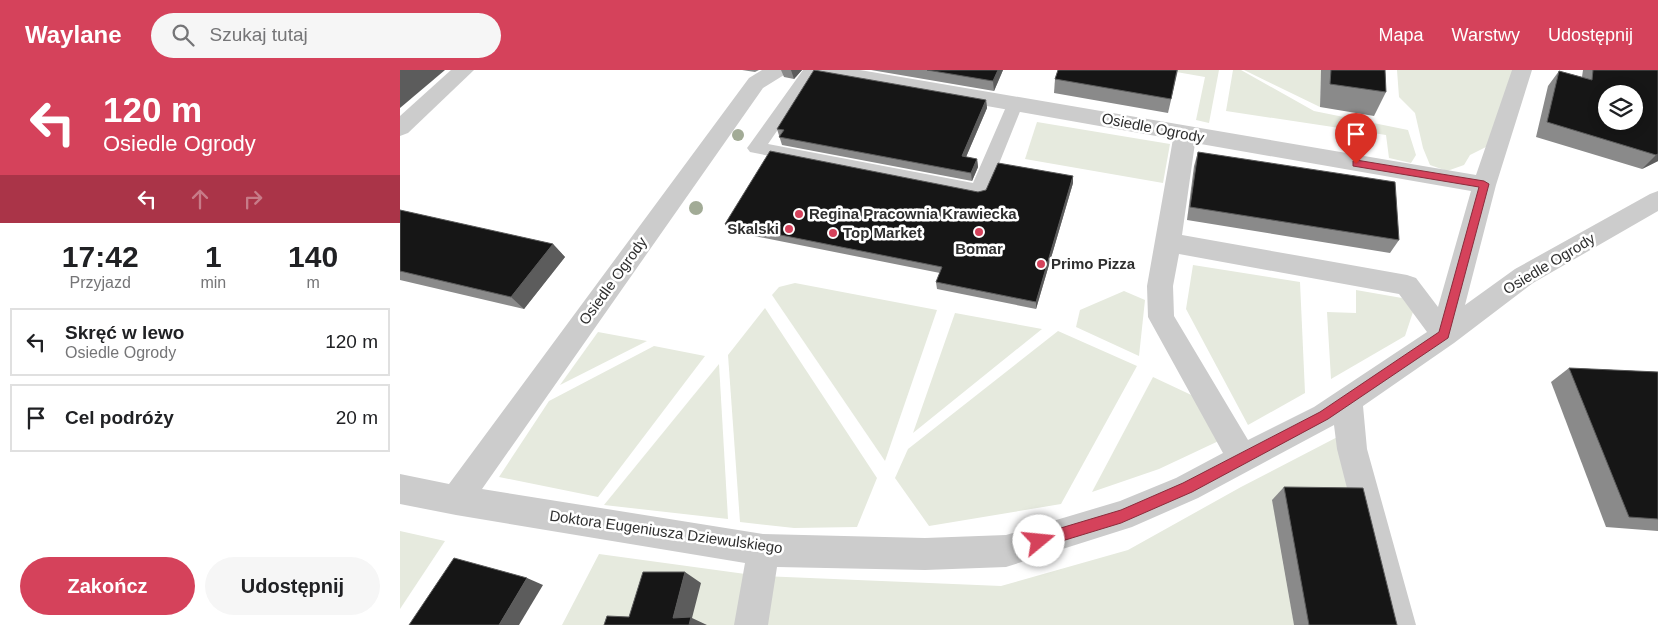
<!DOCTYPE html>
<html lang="pl">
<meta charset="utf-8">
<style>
:root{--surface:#fff;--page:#f6f6f6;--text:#202124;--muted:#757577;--line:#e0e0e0;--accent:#d5425b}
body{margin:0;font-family:Arial,sans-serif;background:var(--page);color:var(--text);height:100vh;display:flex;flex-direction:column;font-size:19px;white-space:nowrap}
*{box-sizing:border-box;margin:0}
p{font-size:16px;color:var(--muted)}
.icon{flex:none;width:28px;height:28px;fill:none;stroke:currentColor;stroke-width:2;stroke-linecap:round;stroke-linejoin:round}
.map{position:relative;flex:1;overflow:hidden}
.drawer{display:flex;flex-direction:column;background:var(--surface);width:400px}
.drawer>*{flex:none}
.hud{background:#d5425b;color:#fff;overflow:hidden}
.controls{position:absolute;left:1198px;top:15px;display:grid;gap:10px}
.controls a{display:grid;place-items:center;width:45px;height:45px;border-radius:50%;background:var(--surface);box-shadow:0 2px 12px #0003;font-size:25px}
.pin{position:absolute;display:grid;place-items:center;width:42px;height:42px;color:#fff;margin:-51px -21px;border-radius:50% 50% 50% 0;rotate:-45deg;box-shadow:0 0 5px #0007}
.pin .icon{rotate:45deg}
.me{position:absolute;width:55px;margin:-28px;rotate:73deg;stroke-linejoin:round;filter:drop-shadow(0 0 4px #0008)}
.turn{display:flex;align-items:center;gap:18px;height:105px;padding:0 20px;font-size:22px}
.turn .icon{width:65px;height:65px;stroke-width:2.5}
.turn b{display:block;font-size:35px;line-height:42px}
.lanes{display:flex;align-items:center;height:48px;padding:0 20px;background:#0003;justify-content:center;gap:25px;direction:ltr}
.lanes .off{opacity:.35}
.eta{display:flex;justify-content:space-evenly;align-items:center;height:85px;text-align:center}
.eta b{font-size:30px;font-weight:600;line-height:35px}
.primary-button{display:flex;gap:10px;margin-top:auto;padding:10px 20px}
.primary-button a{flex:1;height:58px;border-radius:30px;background:var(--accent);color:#fff;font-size:20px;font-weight:600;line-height:58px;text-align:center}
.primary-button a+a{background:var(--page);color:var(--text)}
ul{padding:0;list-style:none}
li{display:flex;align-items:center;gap:15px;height:68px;margin:0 10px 8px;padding:0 10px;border:2px solid var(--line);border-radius:0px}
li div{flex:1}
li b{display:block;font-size:19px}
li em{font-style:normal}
header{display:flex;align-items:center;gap:30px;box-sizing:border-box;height:70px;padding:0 25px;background:var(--accent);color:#fff}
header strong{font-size:24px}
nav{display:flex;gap:28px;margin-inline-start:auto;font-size:18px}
.search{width:350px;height:45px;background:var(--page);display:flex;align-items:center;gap:12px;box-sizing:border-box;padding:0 18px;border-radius:28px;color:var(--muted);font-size:19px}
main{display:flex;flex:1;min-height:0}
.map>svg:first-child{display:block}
</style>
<header>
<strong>Waylane</strong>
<div class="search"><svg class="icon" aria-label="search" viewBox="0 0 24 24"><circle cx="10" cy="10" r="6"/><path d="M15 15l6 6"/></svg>Szukaj tutaj</div>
<nav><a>Mapa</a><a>Warstwy</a><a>Udostępnij</a></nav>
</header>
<main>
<section class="drawer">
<div class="hud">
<div class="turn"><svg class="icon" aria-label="left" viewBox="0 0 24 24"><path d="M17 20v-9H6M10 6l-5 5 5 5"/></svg><div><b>120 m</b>Osiedle Ogrody</div></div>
<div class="lanes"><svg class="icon" aria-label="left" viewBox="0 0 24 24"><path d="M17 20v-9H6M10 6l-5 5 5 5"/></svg><svg class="icon off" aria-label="ahead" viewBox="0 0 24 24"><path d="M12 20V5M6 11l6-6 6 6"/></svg><svg class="icon off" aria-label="right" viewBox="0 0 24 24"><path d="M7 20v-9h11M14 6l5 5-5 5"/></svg></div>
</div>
<div class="eta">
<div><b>17:42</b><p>Przyjazd</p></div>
<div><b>1</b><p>min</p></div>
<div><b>140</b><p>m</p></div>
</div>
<ul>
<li><svg class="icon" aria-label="left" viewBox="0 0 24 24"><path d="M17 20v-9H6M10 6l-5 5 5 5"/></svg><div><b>Skręć w lewo</b><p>Osiedle Ogrody</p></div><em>120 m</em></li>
<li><svg class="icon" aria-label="arrive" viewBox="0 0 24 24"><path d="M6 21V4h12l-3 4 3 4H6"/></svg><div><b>Cel podróży</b></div><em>20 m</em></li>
</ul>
<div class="primary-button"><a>Zakończ</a><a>Udostępnij</a></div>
</section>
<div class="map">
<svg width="1258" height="555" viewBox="0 0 1258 555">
<rect width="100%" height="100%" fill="#fff"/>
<g fill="#e6eade">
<path d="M 765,0 L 819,0 L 809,53 L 796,50 L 805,7 Z"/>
<path d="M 833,0 L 841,0 L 914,41 L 1008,60 L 1016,85 L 1011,93 L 989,88 L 986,65 L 826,41 Z"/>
<path d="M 844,0 L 921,0 L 920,37 Z"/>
<path d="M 997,0 L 1122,0 L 1098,71 L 1070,85 L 1064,95 L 1047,101 L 1030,95 L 1023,78 L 1015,43 L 999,27 Z"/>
<path d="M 637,52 L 770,74 L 763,113 L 625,89 Z"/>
<path d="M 793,195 L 900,212 L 905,323 L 848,355 L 786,239 Z"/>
<path d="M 395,213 L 537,240 L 485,391 L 372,225 L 379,217 Z"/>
<path d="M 956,220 L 1002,228 L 1013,242 L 1005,266 L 931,309 L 927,242 L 956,243 Z"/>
<path d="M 724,221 L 745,230 L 739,286 L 676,257 L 680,240 Z"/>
<path d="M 365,238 L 477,408 L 457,457 L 394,458 L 340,452 L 328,285 Z"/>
<path d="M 555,243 L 642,259 L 513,363 Z"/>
<path d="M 658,261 L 737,296 L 661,434 L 529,456 L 495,408 L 508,379 Z"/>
<path d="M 198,262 L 247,271 L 160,315 Z"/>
<path d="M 254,276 L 305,286 L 198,427 L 99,407 L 149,331 Z"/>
<path d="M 319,294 L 328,449 L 204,435 Z"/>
<path d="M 753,307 L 802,330 L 825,368 L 759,399 L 692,422 Z"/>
<path d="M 949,361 L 998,555 L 162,555 L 199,484 L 360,506 L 601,516 L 728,480 L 841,417 Z"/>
<path d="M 0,461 L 45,471 L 0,539 Z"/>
</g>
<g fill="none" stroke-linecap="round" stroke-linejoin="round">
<path fill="#ccc" fill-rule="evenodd" d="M 403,0 L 419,0 L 368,74 L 573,113 L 609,30 L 615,28 L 621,30 L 623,34 L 588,121 L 585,126 L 579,128 L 350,82 L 347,78 L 350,74 Z"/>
<g fill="#ccc" fill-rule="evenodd">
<path d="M 51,0 L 74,0 L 8,63 L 0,66 L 0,46 Z"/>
<path d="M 362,0 L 387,0 L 384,5 L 363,18 L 82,419 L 363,464 L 525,468 L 606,465 L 720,431 L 776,408 L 823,383 L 748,247 L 747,216 L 773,69 L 422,7 L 415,5 L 412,0 L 460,0 L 1076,105 L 1112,0 L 1132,0 L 1096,115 L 1065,235 L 1115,199 L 1250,124 L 1258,121 L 1258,141 L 1133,213 L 1054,273 L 963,336 L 967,379 L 1016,555 L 982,555 L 937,379 L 934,355 L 798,428 L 732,457 L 606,497 L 525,500 L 377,497 L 368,555 L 334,555 L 345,493 L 56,445 L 0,434 L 0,404 L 49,414 L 349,8 ZM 795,73 L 1071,121 L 1038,237 L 1016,208 L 1007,205 L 782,165 ZM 779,184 L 999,224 L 1027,262 L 914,337 L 848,370 L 774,246 L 773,216 Z"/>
</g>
</g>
<g fill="#a2ab96">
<circle cx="338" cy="65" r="6"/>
<circle cx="296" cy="138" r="7"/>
</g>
<g fill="#8a8a8a">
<path d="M 342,0 L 359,0 L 355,2 Z"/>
<path d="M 381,0 L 402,0 L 394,9 L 384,7 Z"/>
<path d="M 471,0 L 603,0 L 594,21 Z"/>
<path d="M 778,0 L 768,43 L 654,23 L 655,9 Z"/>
<path d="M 921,0 L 985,0 L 986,22 L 974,46 L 920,37 Z"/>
<path d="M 1183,0 L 1258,0 L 1258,91 L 1242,99 L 1136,67 L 1148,16 L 1159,1 L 1182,7 Z"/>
<path d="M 586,30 L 587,38 L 566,87 L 577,89 L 578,97 L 572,111 L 382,75 L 377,59 Z"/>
<path d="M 798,82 L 999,170 L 990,183 L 787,150 L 794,96 Z"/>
<path d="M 673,113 L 636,239 L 537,219 L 536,212 L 540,203 L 329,161 L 325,154 L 578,122 Z"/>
<path d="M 0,140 L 153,174 L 165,187 L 124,239 L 0,210 Z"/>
<path d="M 1169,298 L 1258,302 L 1258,461 L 1206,457 L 1151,312 Z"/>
<path d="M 884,417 L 997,555 L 894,555 L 872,430 Z"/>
</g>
<g fill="#5c5c5c">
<path d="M 0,0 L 45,0 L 0,38 Z"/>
<path d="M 391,0 L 402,0 L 394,9 Z"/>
<path d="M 598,0 L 603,0 L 594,21 L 593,11 Z"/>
<path d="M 586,30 L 587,38 L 563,94 L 562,86 Z"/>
<path d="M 1258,84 L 1258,91 L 1242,99 L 1256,85 Z"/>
<path d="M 577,89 L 578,97 L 572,111 L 571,103 Z"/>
<path d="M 673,106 L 673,113 L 636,239 L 636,232 Z"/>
<path d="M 153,174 L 165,187 L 124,239 L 111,227 Z"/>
<path d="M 285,502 L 301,513 L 292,548 L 307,555 L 288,555 L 273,548 Z"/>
<path d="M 127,508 L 143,515 L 119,555 L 99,555 Z"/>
</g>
<g fill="#161616" stroke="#5c5c5c" fill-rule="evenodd">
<path d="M 414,0 L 586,30 L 562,86 L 577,89 L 571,103 L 379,67 L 384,60 L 377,59 Z"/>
<path d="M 527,0 L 598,0 L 593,11 Z"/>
<path d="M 658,0 L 777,0 L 771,29 L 655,9 Z"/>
<path d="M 931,0 L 985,0 L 986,22 L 930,14 Z"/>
<path d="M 1193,0 L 1258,0 L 1258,84 L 1256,85 L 1147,52 L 1159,1 L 1192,10 ZM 1206,24 L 1234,24 L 1234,51 L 1206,51 Z"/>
<path d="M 370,81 L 578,122 L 586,120 L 598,93 L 673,106 L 636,232 L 536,212 L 542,197 L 325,154 Z"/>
<path d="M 798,82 L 995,112 L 999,170 L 790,137 Z"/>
<path d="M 0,140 L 153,174 L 111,227 L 0,201 Z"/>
<path d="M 1169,298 L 1258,302 L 1258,449 L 1229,447 Z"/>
<path d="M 884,417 L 963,418 L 997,555 L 909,555 Z"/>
<path d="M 54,488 L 127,508 L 99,555 L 9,555 Z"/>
<path d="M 243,502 L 285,502 L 273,548 L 291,547 L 289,555 L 204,555 L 207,546 L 229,547 Z"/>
</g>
<path fill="#d5425b" stroke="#8a2b3b" d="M 956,90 L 1084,111 L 1089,114 L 1048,268 L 928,349 L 792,422 L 721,453 L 639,478 L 634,476 L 632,471 L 634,466 L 721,440 L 783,413 L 920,342 L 1039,262 L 1079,117 L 953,96 L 953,91 Z"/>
<g fill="#d5425b" stroke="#fff" stroke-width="2">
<circle cx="399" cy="144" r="5"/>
<circle cx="389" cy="159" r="5"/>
<circle cx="579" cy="162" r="5"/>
<circle cx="433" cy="163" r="5"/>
<circle cx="641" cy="194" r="5"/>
</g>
<g text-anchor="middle" stroke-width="5" stroke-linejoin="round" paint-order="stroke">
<g font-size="15" fill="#2f2f2f" stroke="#fff">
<text transform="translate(753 58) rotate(11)" y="5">Osiedle Ogrody</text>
<text transform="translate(1149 194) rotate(-31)" y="5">Osiedle Ogrody</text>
<text transform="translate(213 211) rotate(-54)" y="5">Osiedle Ogrody</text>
<text transform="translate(266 462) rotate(8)" y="5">Doktora Eugeniusza Dziewulskiego</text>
</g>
<g font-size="15" font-weight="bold" fill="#2f2f2f" stroke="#fff" text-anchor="start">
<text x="409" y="149">Regina Pracownia Krawiecka</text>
<text x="379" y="164" text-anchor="end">Skalski</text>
<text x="443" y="168">Top Market</text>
<text x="579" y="184" text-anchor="middle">Bomar</text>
<text x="651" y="199">Primo Pizza</text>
</g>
</g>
</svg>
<div class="controls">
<a><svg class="icon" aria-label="layers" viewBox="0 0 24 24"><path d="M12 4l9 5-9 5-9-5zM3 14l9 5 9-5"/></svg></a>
</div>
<div class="pin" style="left:956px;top:94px;background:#d93025"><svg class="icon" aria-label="arrive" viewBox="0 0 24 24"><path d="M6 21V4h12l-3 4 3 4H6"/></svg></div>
<svg class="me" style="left:639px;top:471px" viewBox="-20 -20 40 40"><circle r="19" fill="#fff"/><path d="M0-13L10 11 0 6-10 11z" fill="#d5425b"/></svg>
</div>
</main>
